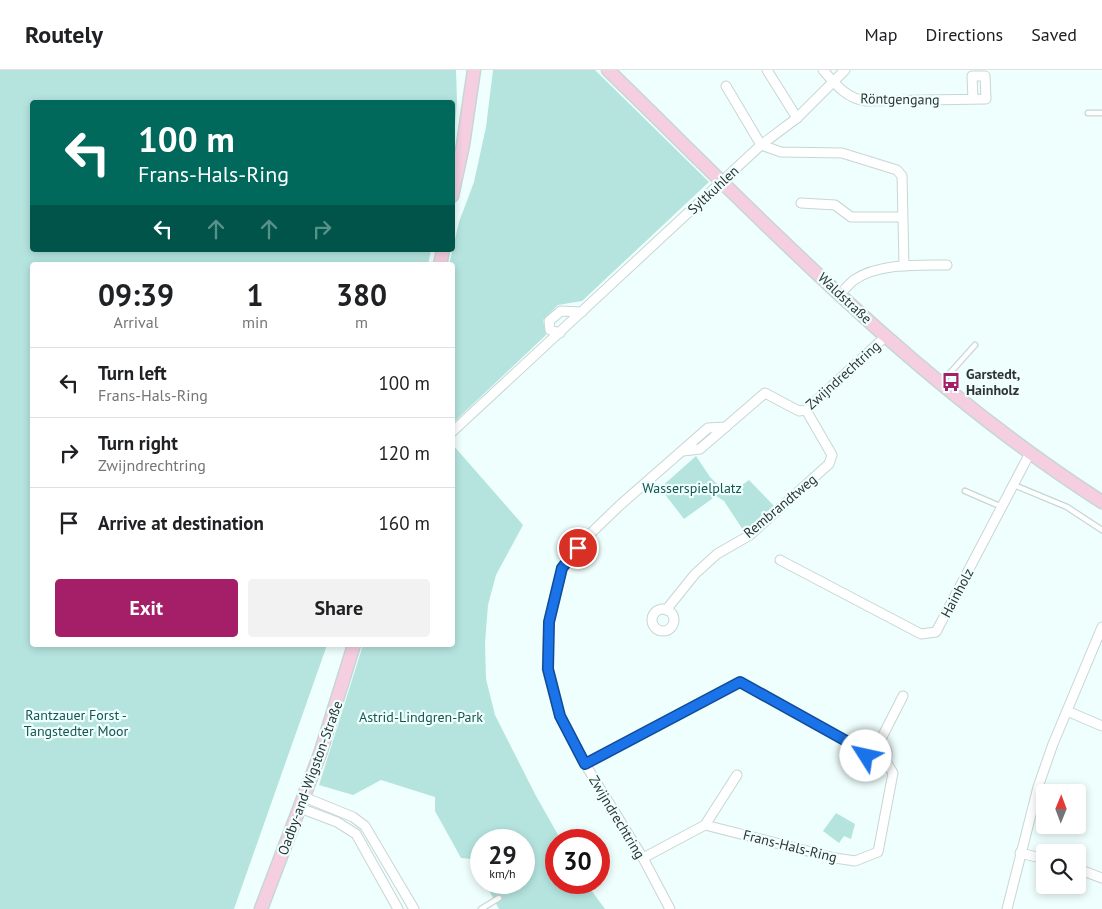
<!DOCTYPE html>
<meta charset="utf-8">
<style>
:root{--surface:#fff;--page:#f2f2f2;--text:#202124;--muted:#757577;--line:#e0e0e0;--accent:#a51e68}
body{margin:0;font-family:"PT Sans",sans-serif;background:var(--page);color:var(--text);height:100vh;display:flex;flex-direction:column;font-size:19px;white-space:nowrap}
*{box-sizing:border-box;margin:0}
p{font-size:16px;color:var(--muted)}
.icon{flex:none;width:28px;height:28px;fill:none;stroke:currentColor;stroke-width:2;stroke-linecap:round;stroke-linejoin:round}
.map{position:relative;flex:1;overflow:hidden}
.details{position:absolute;left:30px;top:192px;width:425px;height:385px;display:flex;flex-direction:column;background:var(--surface);border-radius:5px;box-shadow:0 2px 8px #0003}
.details>*{flex:none}
.hud{position:absolute;left:30px;top:30px;width:425px;height:152px;border-radius:5px;box-shadow:0 2px 8px #0003;background:#00695c;color:#fff;overflow:hidden}
.needle{width:32px;rotate:1deg}
.tools{position:absolute;left:1036px;top:714px;display:grid;gap:10px}
.tools a{display:grid;place-items:center;width:50px;height:50px;border-radius:5px;background:var(--surface);box-shadow:0 2px 8px #0003;font-size:25px}
.speed{position:absolute;left:470px;top:759px;display:flex;gap:10px;font-size:25px;font-weight:700;text-align:center}
.speed>*{display:grid;place-content:center;width:65px;height:65px;border-radius:50%;background:var(--surface);box-shadow:0 2px 8px #0003;line-height:1}
.speed small{font-size:12px;font-weight:400}
.speed .limit{border:8px solid #d22;background:#fff;color:#111}
.pin{position:absolute;display:grid;place-items:center;width:42px;height:42px;color:#fff;margin:-21px;border:2px solid #fff;border-radius:50%;box-shadow:0 1px 5px #0007}
.me{position:absolute;width:55px;margin:-28px;rotate:305deg;stroke-linejoin:round;filter:drop-shadow(0 0 4px #0008)}
.turn{display:flex;align-items:center;gap:18px;height:105px;padding:0 25px;font-size:22px}
.turn .icon{width:65px;height:65px;stroke-width:2.5}
.turn b{display:block;font-size:35px;line-height:42px}
.lanes{display:flex;align-items:center;height:48px;padding:0 25px;background:#0003;justify-content:center;gap:25px;direction:ltr}
.lanes .off{opacity:.35}
.eta{display:flex;justify-content:space-evenly;align-items:center;height:85px;text-align:center}
.eta b{font-size:30px;font-weight:600;line-height:35px}
.cta{display:flex;gap:10px;margin-top:auto;padding:10px 25px}
.cta a{flex:1;height:58px;border-radius:5px;background:var(--accent);color:#fff;font-size:20px;font-weight:600;line-height:58px;text-align:center}
.cta a+a{background:var(--page);color:var(--text)}
ul{padding:0;list-style:none}
li{display:flex;align-items:center;gap:15px;height:70px;padding:0 25px;border-top:1px solid var(--line)}
li div{flex:1}
li b{display:block;font-size:19px}
li em{font-style:normal}
header{display:flex;align-items:center;gap:30px;box-sizing:border-box;height:70px;padding:0 25px;background:var(--surface);border-bottom:1px solid var(--line)}
header strong{font-size:24px}
nav{display:flex;gap:28px;margin-inline-start:auto;font-size:18px}
.map>svg:first-child{display:block}
</style>
<header>
<strong>Routely</strong>
<nav><a>Map</a><a>Directions</a><a>Saved</a></nav>
</header>
<div class="map">
<svg width="1102" height="839" viewBox="0 0 1102 839">
<rect width="100%" height="100%" fill="#effffd"/>
<g fill="#b5e4df">
<path d="M 0,0 L 456,0 L 457,30 L 453,77 L 452,32 L 32,32 L 32,180 L 431,180 L 428,195 L 32,195 L 32,575 L 327,575 L 234,839 L 0,839 Z"/>
<path d="M 493,0 L 595,0 L 709,112 L 582,231 L 558,235 L 543,250 L 546,265 L 453,353 L 452,195 L 449,195 L 459,152 L 474,112 L 486,57 Z"/>
<path d="M 453,375 L 523,455 L 496,505 L 488,535 L 485,573 L 486,609 L 495,645 L 536,726 L 561,770 L 556,770 L 556,812 L 586,813 L 605,839 L 499,839 L 485,813 L 524,812 L 524,770 L 481,770 L 481,806 L 472,789 L 461,788 L 435,741 L 435,727 L 381,710 L 353,725 L 319,715 L 363,575 L 452,575 Z"/>
<path d="M 696,386 L 710,407 L 728,425 L 749,410 L 775,437 L 745,463 L 724,431 L 716,426 L 684,449 L 660,418 Z"/>
<path d="M 836,743 L 855,754 L 851,769 L 844,766 L 839,773 L 823,761 Z"/>
</g>
<g fill="none" stroke-linecap="round" stroke-linejoin="round">
<g stroke="#c7d6d4" stroke-width="7">
<g id="lane">
<path d="M 1088,43 L 1102,43"/>
<path d="M 941,313 L 975,275"/>
<path d="M 1014,415 L 1067,437 L 1102,460"/>
<path d="M 965,421 L 1002,437"/>
<path d="M 481,839 L 499,828"/>
</g>
</g>
<g stroke="#c7d6d4" stroke-width="11">
<g id="street">
<path d="M 767,0 L 797,48"/>
<path d="M 823,0 C 835,14 847,29 866,31 L 986,29 L 985,6 L 972,6 L 973,29"/>
<path d="M 726,16 L 761,75 L 781,82 L 842,83 L 897,100 L 902,106 L 904,196"/>
<path d="M 801,133 L 835,135 L 851,147 L 902,147"/>
<path d="M 840,224 C 844,220 849,214 854,210 C 878,193 919,195 947,195"/>
<path d="M 560,263 L 550,260 L 549,251 L 561,241 L 582,242"/>
<path d="M 452,362 L 761,75 L 797,48 L 845,0"/>
<path d="M 683,381 L 700,379 L 765,323 L 799,341 L 806,340 L 886,266"/>
<path d="M 780,490 L 921,564 L 936,562 L 1030,383"/>
<circle cx="663" cy="550" r="11"/>
<path d="M 666,540 L 695,504 L 717,484 L 750,465 L 829,394 L 832,385 L 806,340"/>
<path d="M 1067,641 L 1102,656"/>
<path d="M 879,673 L 903,626"/>
<circle cx="876" cy="684" r="11"/>
<path d="M 585,694 L 740,612 L 866,682"/>
<path d="M 304,727 L 353,747 L 365,756 L 414,839"/>
<path d="M 300,738 L 337,752 L 356,764 L 398,839"/>
<path d="M 705,755 L 737,705"/>
<path d="M 1020,783 L 1045,789"/>
<path d="M 643,788 L 705,755 L 835,788 L 855,791 L 878,782 L 893,703 L 885,690"/>
<path d="M 1078,799 L 1102,808"/>
<path d="M 670,839 L 643,788 L 585,694 L 560,646 L 547,599 L 549,552 L 562,498 L 567,492 L 589,465 L 619,436 L 708,358 L 726,357"/>
<path d="M 1007,839 L 1038,717 L 1053,674 L 1102,557"/>
</g>
</g>
<g stroke="#c7d6d4" stroke-width="15">
<g id="secondary">
<path d="M 608,0 C 764,152 917,314 1102,432"/>
<path d="M 452,126 L 463,75 L 474,0"/>
<path d="M 440,195 L 443,180"/>
<path d="M 261,839 L 320,684 L 354,575"/>
</g>
</g>
<use href="#lane" stroke="#fff" stroke-width="4.5"/>
<use href="#street" stroke="#fff" stroke-width="9"/>
<use href="#secondary" stroke="#f5cfe1" stroke-width="12"/>
</g>
<g fill="none" stroke-linecap="round" stroke-linejoin="round">
<g stroke="#114b97" stroke-width="12">
<path id="route" d="M 578,478 L 562,498 L 549,552 L 548,599 L 560,646 L 585,694 L 740,612 L 866,682 L 866,686"/>
</g>
<use href="#route" stroke="#1a73e8" stroke-width="9"/>
</g>
<defs>
<g id="bus-bare" transform="scale(1.5)"><path d="M-5-6H5V4H4V6H2V4H-2V6H-4V4H-5ZM-3.5-4V0h7V-4ZM-3.5 1.2v1.5H-2V1.2ZM2 1.2v1.5H3.5V1.2Z" fill="#a51e68" stroke="#effffd" stroke-width="2.5" paint-order="stroke"/></g>
</defs>
<g fill-rule="evenodd">
<use href="#bus-bare" x="951" y="312"/>
</g>
<g text-anchor="middle" stroke-width="4.5" stroke-linejoin="round" paint-order="stroke">
<g font-size="14" fill="#2e3434" stroke="#effffd">
<text transform="translate(900 29) rotate(1)" y="5">Röntgengang</text>
<text transform="translate(713 120) rotate(-43)" y="5">Syltkuhlen</text>
<text transform="translate(845 228) rotate(43)" y="5">Waldstraße</text>
<text transform="translate(843 305) rotate(-42)" y="5">Zwijndrechtring</text>
<text transform="translate(780 436) rotate(-40)" y="5">Rembrandtweg</text>
<text transform="translate(957 523) rotate(-62)" y="5">Hainholz</text>
<text transform="translate(310 708) rotate(-70)" y="5">Oadby-and-Wigston-Straße</text>
<text transform="translate(617 747) rotate(59)" y="5">Zwijndrechtring</text>
<text transform="translate(790 776) rotate(14)" y="5">Frans-Hals-Ring</text>
</g>
<g font-size="14" font-weight="bold" fill="#2e3434" stroke="#effffd" text-anchor="start">
<text x="966" y="309">Garstedt,<tspan x="966" dy="16">Hainholz</tspan></text>
</g>
<g font-size="14" fill="#165551" stroke="#effffd">
<text x="692" y="423">Wasserspielplatz</text>
<text x="76" y="650">Rantzauer Forst -<tspan x="76" dy="16">Tangstedter Moor</tspan></text>
<text x="421" y="652">Astrid-Lindgren-Park</text>
</g>
</g>
</svg>
<div class="tools">
<a><svg class="needle" viewBox="-14 -14 28 28"><path d="M0-13l5 13h-10z" fill="#e53935"/><path d="M0 13l5-13h-10z" fill="#757577"/></svg></a>
<a><svg class="icon" aria-label="search" viewBox="0 0 24 24"><circle cx="10" cy="10" r="6"/><path d="M15 15l6 6"/></svg></a>
</div>
<div class="speed"><div>29<small>km/h</small></div><div class="limit">30</div></div>
<div class="pin" style="left:578px;top:478px;background:#d93025"><svg class="icon" aria-label="arrive" viewBox="0 0 24 24"><path d="M6 21V4h12l-3 4 3 4H6"/></svg></div>
<svg class="me" style="left:866px;top:686px" viewBox="-20 -20 40 40"><circle r="19" fill="#fff"/><path d="M0-13L10 11 0 6-10 11z" fill="#1a73e8"/></svg>
<div class="hud">
<div class="turn"><svg class="icon" aria-label="left" viewBox="0 0 24 24"><path d="M17 20v-9H6M10 6l-5 5 5 5"/></svg><div><b>100 m</b>Frans-Hals-Ring</div></div>
<div class="lanes"><svg class="icon" aria-label="left" viewBox="0 0 24 24"><path d="M17 20v-9H6M10 6l-5 5 5 5"/></svg><svg class="icon off" aria-label="ahead" viewBox="0 0 24 24"><path d="M12 20V5M6 11l6-6 6 6"/></svg><svg class="icon off" aria-label="ahead" viewBox="0 0 24 24"><path d="M12 20V5M6 11l6-6 6 6"/></svg><svg class="icon off" aria-label="right" viewBox="0 0 24 24"><path d="M7 20v-9h11M14 6l5 5-5 5"/></svg></div>
</div>
<section class="details">
<div class="eta">
<div><b>09:39</b><p>Arrival</p></div>
<div><b>1</b><p>min</p></div>
<div><b>380</b><p>m</p></div>
</div>
<ul>
<li><svg class="icon" aria-label="left" viewBox="0 0 24 24"><path d="M17 20v-9H6M10 6l-5 5 5 5"/></svg><div><b>Turn left</b><p>Frans-Hals-Ring</p></div><em>100 m</em></li>
<li><svg class="icon" aria-label="right" viewBox="0 0 24 24"><path d="M7 20v-9h11M14 6l5 5-5 5"/></svg><div><b>Turn right</b><p>Zwijndrechtring</p></div><em>120 m</em></li>
<li><svg class="icon" aria-label="arrive" viewBox="0 0 24 24"><path d="M6 21V4h12l-3 4 3 4H6"/></svg><div><b>Arrive at destination</b></div><em>160 m</em></li>
</ul>
<div class="cta"><a>Exit</a><a>Share</a></div>
</section>
</div>
